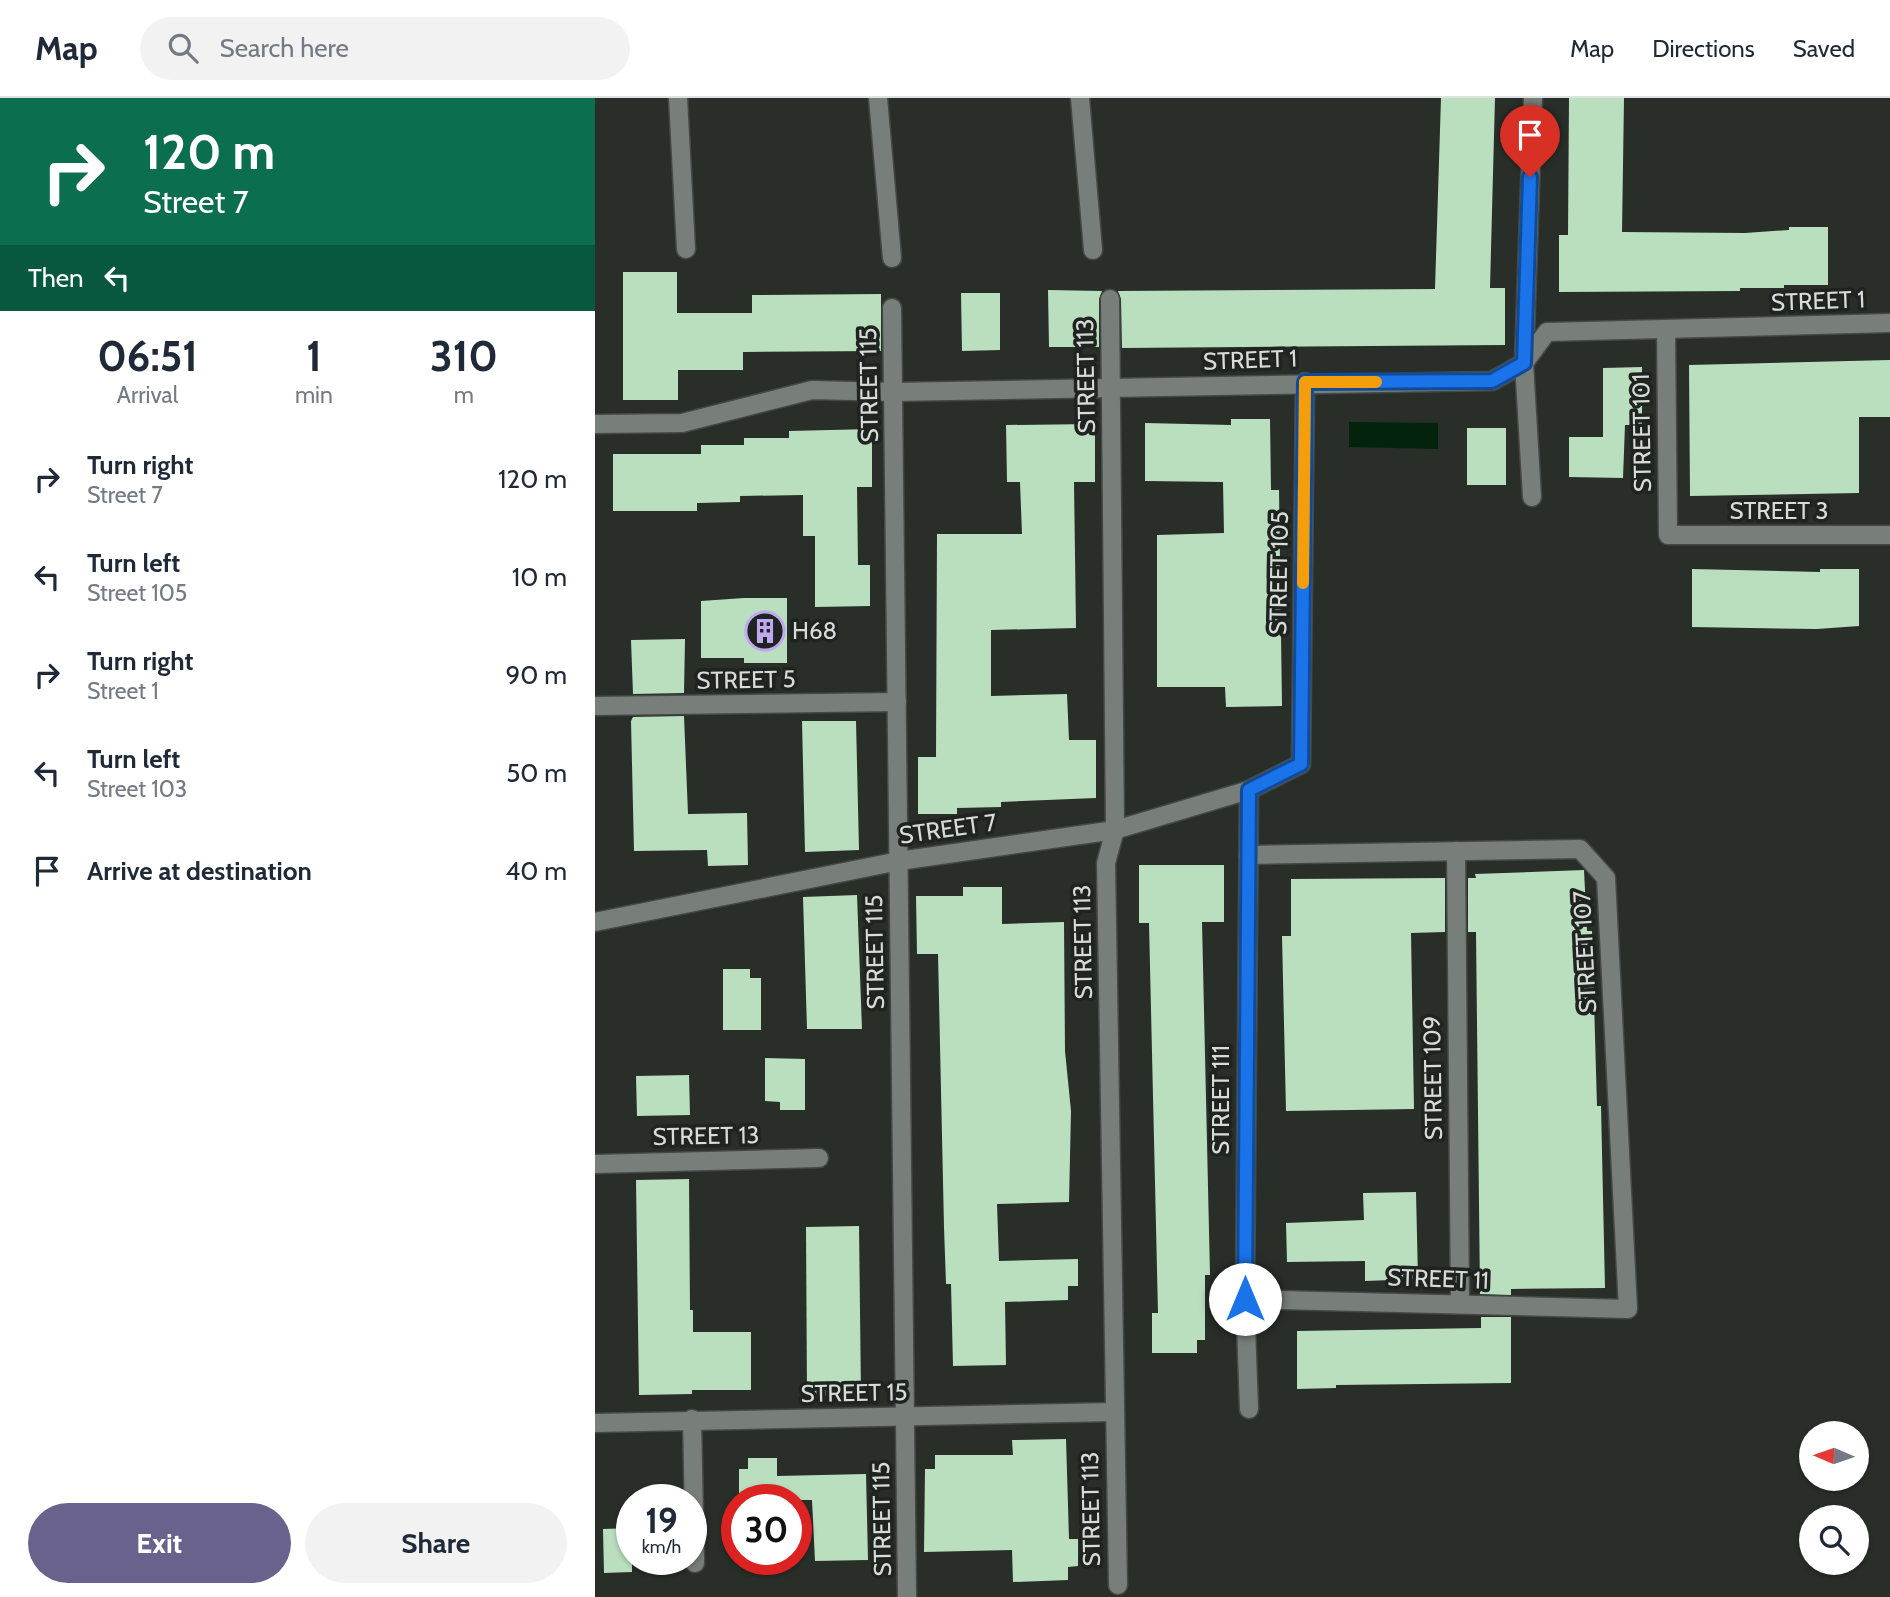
<!DOCTYPE html>
<style>
:root{--surface:#fff;--page:#f2f2f3;--text:#1f2937;--muted:#747a83;--line:#e0e1e3;--accent:#68628c}
body{margin:0;font-family:Cabin,sans-serif;background:var(--page);color:var(--text);height:100vh;display:flex;flex-direction:column;font-size:26px;white-space:nowrap}
*{box-sizing:border-box;margin:0}
p{font-size:23px;color:var(--muted)}
.icon{flex:none;width:38px;height:38px;fill:none;stroke:currentColor;stroke-width:2;stroke-linecap:round;stroke-linejoin:round}
.map{position:relative;flex:1;overflow:hidden}
.drawer{display:flex;flex-direction:column;background:var(--surface);width:595px}
.drawer>*{flex:none}
.banner{background:#0b6e4f;color:#fff;overflow:hidden}
.needle{width:46px;rotate:272deg}
.tools{position:absolute;left:1204px;top:1323px;display:grid;gap:14px}
.tools a{display:grid;place-items:center;width:70px;height:70px;border-radius:50%;background:var(--surface);box-shadow:0 2px 5px #0004;font-size:35px}
.speed{position:absolute;left:21px;top:1386px;display:flex;gap:14px;font-size:35px;font-weight:700;text-align:center}
.speed>*{display:grid;place-content:center;width:91px;height:91px;border-radius:50%;background:var(--surface);box-shadow:0 2px 5px #0004;line-height:1}
.speed small{font-size:18px;font-weight:400}
.speed .limit{border:10px solid #d22;background:#fff;color:#111}
.pin{position:absolute;display:grid;place-items:center;width:60px;height:60px;color:#fff;margin:-72px -30px;border-radius:50% 50% 50% 0;rotate:-45deg;box-shadow:0 0 7px #0007}
.pin .icon{rotate:45deg}
.me{position:absolute;width:77px;margin:-38px;rotate:0deg;stroke-linejoin:round;filter:drop-shadow(0 0 5px #0008)}
.turn{display:flex;align-items:center;gap:24px;height:147px;padding:0 28px;font-size:32px}
.turn .icon{width:91px;height:91px;stroke-width:2.5}
.turn b{display:block;font-size:49px;line-height:60px}
.then{display:flex;align-items:center;height:66px;padding:0 28px;background:#0003;gap:14px;font-size:26px}
.eta{display:flex;justify-content:space-evenly;align-items:center;height:119px;text-align:center}
.eta b{font-size:42px;font-weight:700;line-height:49px}
.primary-button{display:flex;gap:14px;margin-top:auto;padding:14px 28px}
.primary-button a{flex:1;height:80px;border-radius:42px;background:var(--accent);color:#fff;font-size:28px;font-weight:700;line-height:80px;text-align:center}
.primary-button a+a{background:var(--page);color:var(--text)}
ul{padding:0;list-style:none}
li{display:flex;align-items:center;gap:21px;height:98px;padding:0 28px}
li div{flex:1}
li b{display:block;font-size:26px}
li em{font-style:normal}
header{display:flex;align-items:center;gap:42px;box-sizing:border-box;height:98px;padding:0 35px;background:var(--surface);border-bottom:2px solid var(--line)}
header strong{font-size:33px}
nav{display:flex;gap:38px;margin-inline-start:auto;font-size:24px}
.search{width:490px;height:63px;background:var(--page);display:flex;align-items:center;gap:18px;box-sizing:border-box;padding:0 24px;border-radius:38px;color:var(--muted);font-size:26px}
main{display:flex;flex:1;min-height:0}
.map>svg:first-child{display:block}
</style>
<header>
<strong>Map</strong>
<div class="search"><svg class="icon" aria-label="search" viewBox="0 0 24 24"><circle cx="10" cy="10" r="6"/><path d="M15 15l6 6"/></svg>Search here</div>
<nav><a>Map</a><a>Directions</a><a>Saved</a></nav>
</header>
<main>
<section class="drawer">
<div class="banner">
<div class="turn"><svg class="icon" aria-label="right" viewBox="0 0 24 24"><path d="M7 20v-9h11M14 6l5 5-5 5"/></svg><div><b>120 m</b>Street 7</div></div>
<div class="then">Then<svg class="icon" aria-label="left" viewBox="0 0 24 24"><path d="M17 20v-9H6M10 6l-5 5 5 5"/></svg></div>
</div>
<div class="eta">
<div><b>06:51</b><p>Arrival</p></div>
<div><b>1</b><p>min</p></div>
<div><b>310</b><p>m</p></div>
</div>
<ul>
<li><svg class="icon" aria-label="right" viewBox="0 0 24 24"><path d="M7 20v-9h11M14 6l5 5-5 5"/></svg><div><b>Turn right</b><p>Street 7</p></div><em>120 m</em></li>
<li><svg class="icon" aria-label="left" viewBox="0 0 24 24"><path d="M17 20v-9H6M10 6l-5 5 5 5"/></svg><div><b>Turn left</b><p>Street 105</p></div><em>10 m</em></li>
<li><svg class="icon" aria-label="right" viewBox="0 0 24 24"><path d="M7 20v-9h11M14 6l5 5-5 5"/></svg><div><b>Turn right</b><p>Street 1</p></div><em>90 m</em></li>
<li><svg class="icon" aria-label="left" viewBox="0 0 24 24"><path d="M17 20v-9H6M10 6l-5 5 5 5"/></svg><div><b>Turn left</b><p>Street 103</p></div><em>50 m</em></li>
<li><svg class="icon" aria-label="arrive" viewBox="0 0 24 24"><path d="M6 21V4h12l-3 4 3 4H6"/></svg><div><b>Arrive at destination</b></div><em>40 m</em></li>
</ul>
<div class="primary-button"><a>Exit</a><a>Share</a></div>
</section>
<div class="map">
<svg width="1295" height="1499" viewBox="0 0 1295 1499">
<rect width="100%" height="100%" fill="#292e29"/>
<path fill="#03230c" d="M 754,324 L 843,325 L 843,351 L 754,349 Z"/>
<g fill="#badfbf">
<path d="M 846,0 L 900,0 L 895,190 L 910,190 L 910,247 L 527,250 L 526,201 L 523,193 L 840,191 Z"/>
<path d="M 974,0 L 1029,0 L 1027,134 L 1150,135 L 1194,132 L 1194,129 L 1233,129 L 1233,187 L 1189,187 L 1189,190 L 1145,190 L 1145,193 L 964,194 L 964,137 L 973,137 Z"/>
<path d="M 28,174 L 82,174 L 82,215 L 157,215 L 157,197 L 286,196 L 286,253 L 148,254 L 148,272 L 83,272 L 83,302 L 28,302 Z"/>
<path d="M 453,192 L 507,193 L 504,201 L 504,249 L 454,249 Z"/>
<path d="M 366,195 L 405,195 L 405,252 L 367,253 Z"/>
<path d="M 1295,262 L 1295,319 L 1264,319 L 1264,395 L 1095,398 L 1094,267 Z"/>
<path d="M 1047,269 L 1047,327 L 1030,327 L 1028,380 L 974,379 L 974,339 L 1008,339 L 1008,270 Z"/>
<path d="M 636,321 L 675,321 L 676,392 L 684,392 L 687,608 L 631,609 L 630,589 L 562,589 L 562,437 L 629,435 L 628,384 L 550,383 L 550,325 L 636,327 Z"/>
<path d="M 500,326 L 500,384 L 479,384 L 481,530 L 396,532 L 396,598 L 472,596 L 474,642 L 501,642 L 501,700 L 406,704 L 406,709 L 362,710 L 362,716 L 323,716 L 323,659 L 341,659 L 342,436 L 427,436 L 425,384 L 412,384 L 411,327 Z"/>
<rect x="872" y="330" width="39" height="57"/>
<path d="M 277,331 L 277,389 L 262,389 L 263,467 L 275,467 L 275,508 L 220,509 L 220,438 L 208,438 L 208,397 L 145,398 L 145,404 L 102,405 L 102,413 L 18,413 L 18,356 L 106,356 L 106,347 L 149,347 L 149,340 L 194,340 L 194,333 Z"/>
<path d="M 1097,471 L 1225,474 L 1225,471 L 1264,471 L 1264,528 L 1222,531 L 1097,529 Z"/>
<path d="M 149,500 L 192,500 L 192,565 L 149,565 L 149,560 L 106,560 L 106,503 Z"/>
<path d="M 90,541 L 89,595 L 38,596 L 36,542 Z"/>
<path d="M 89,618 L 93,716 L 152,715 L 153,767 L 113,768 L 112,752 L 39,753 L 36,623 L 38,619 Z"/>
<path d="M 207,623 L 261,623 L 264,752 L 210,754 Z"/>
<path d="M 544,767 L 629,767 L 629,824 L 607,824 L 615,1177 L 610,1177 L 610,1242 L 602,1242 L 602,1255 L 557,1255 L 557,1215 L 563,1215 L 554,825 L 544,825 Z"/>
<path d="M 989,772 L 992,833 L 997,833 L 1002,1008 L 1006,1008 L 1010,1190 L 916,1191 L 916,1197 L 885,1196 L 881,834 L 873,834 L 873,780 L 881,780 L 880,776 Z"/>
<path d="M 850,780 L 850,834 L 816,835 L 819,1011 L 691,1013 L 687,838 L 696,838 L 696,781 Z"/>
<path d="M 368,789 L 407,789 L 407,826 L 469,824 L 470,953 L 476,1013 L 474,1104 L 402,1106 L 404,1163 L 483,1161 L 483,1188 L 473,1188 L 473,1202 L 410,1204 L 411,1267 L 358,1268 L 356,1186 L 351,1186 L 349,1129 L 343,856 L 322,856 L 321,798 L 368,798 Z"/>
<path d="M 262,797 L 267,931 L 212,931 L 208,799 Z"/>
<path d="M 128,871 L 155,871 L 155,880 L 166,880 L 166,932 L 128,932 Z"/>
<path d="M 170,960 L 210,961 L 210,1012 L 185,1012 L 185,1004 L 170,1003 Z"/>
<path d="M 94,977 L 95,1017 L 42,1018 L 41,978 Z"/>
<path d="M 94,1081 L 95,1212 L 98,1212 L 98,1234 L 156,1234 L 156,1292 L 97,1292 L 97,1296 L 44,1297 L 41,1082 Z"/>
<path d="M 821,1094 L 823,1181 L 770,1183 L 770,1163 L 692,1164 L 691,1125 L 769,1122 L 768,1095 Z"/>
<path d="M 264,1128 L 266,1297 L 212,1298 L 211,1129 Z"/>
<path d="M 886,1219 L 916,1219 L 916,1285 L 741,1287 L 741,1290 L 702,1291 L 702,1233 L 886,1230 Z"/>
<path d="M 471,1341 L 474,1441 L 483,1441 L 483,1468 L 473,1469 L 473,1482 L 418,1484 L 417,1452 L 329,1454 L 330,1371 L 340,1371 L 340,1357 L 418,1357 L 417,1342 Z"/>
<path d="M 153,1360 L 182,1360 L 182,1378 L 271,1376 L 273,1462 L 220,1463 L 217,1402 L 144,1402 L 144,1371 L 153,1371 Z"/>
<path d="M 37,1430 L 37,1474 L 9,1475 L 8,1431 Z"/>
</g>
<g fill="none" stroke-linecap="round" stroke-linejoin="round">
<g stroke="#454946" stroke-width="21">
<g id="minor">
<path d="M 83,0 L 91,151"/>
<path d="M 283,0 L 297,160"/>
<path d="M 485,0 L 498,152"/>
<path d="M 515,201 L 520,732 L 511,765 L 523,1487"/>
<path d="M 297,210 L 312,1498"/>
<path d="M 1071,232 L 1073,437 L 1295,437"/>
<path d="M 0,326 L 87,325 L 217,292 L 298,294 L 897,283 L 929,265 L 952,234 L 1295,225"/>
<path d="M 937,399 L 929,265 L 938,0"/>
<path d="M 0,608 L 302,604"/>
<path d="M 861,753 L 865,1206"/>
<path d="M 0,824 L 304,763 L 520,732 L 654,692 L 706,666 L 710,284"/>
<path d="M 0,1066 L 224,1060"/>
<path d="M 650,1201 L 1033,1211 L 1011,780 L 985,751 L 653,757"/>
<path d="M 654,1311 L 650,1201 L 654,692"/>
<path d="M 97,1321 L 100,1465"/>
<path d="M 0,1325 L 519,1314"/>
</g>
</g>
<use href="#minor" stroke="#787e79" stroke-width="18"/>
</g>
<g fill="none" stroke-linecap="round" stroke-linejoin="round">
<g stroke="#114b97" stroke-width="18">
<path id="route" d="M 650,1201 L 654,692 L 706,666 L 710,284 L 897,283 L 929,265 L 935,79"/>
</g>
<use href="#route" stroke="#1a73e8" stroke-width="12"/>
<path stroke="#f59e0b" stroke-width="12" d="M 708,485 L 710,284 L 781,284"/>
</g>
<defs>
<g id="building-ring" transform="scale(2.0125)"><circle r="9.5" fill="#1f2420" stroke="#c1a8f3" stroke-width="1.5"/><path d="M-4-6H4V6H1V3H-1V6H-4ZM-2.5-4.3h1.7v1.8h-1.7ZM.8-4.3h1.7v1.8H.8ZM-2.5-1h1.7V.8h-1.7ZM.8-1h1.7V.8H.8Z" fill="#c1a8f3"/></g>
</defs>
<g fill-rule="evenodd">
<use href="#building-ring" x="170" y="533"/>
</g>
<g text-anchor="middle" stroke-width="7" stroke-linejoin="round" paint-order="stroke">
<g font-size="24" fill="#d8dcd9" stroke="#1f2420">
<text transform="translate(1223 203) rotate(-2)" y="8">STREET 1</text>
<text transform="translate(655 262) rotate(-2)" y="8">STREET 1</text>
<text transform="translate(491 278) rotate(-91)" y="8">STREET 113</text>
<text transform="translate(274 287) rotate(-91)" y="8">STREET 115</text>
<text transform="translate(1047 335) rotate(-91)" y="8">STREET 101</text>
<text x="1184" y="421">STREET 3</text>
<text transform="translate(684 475) rotate(-89)" y="8">STREET 105</text>
<text transform="translate(151 582) rotate(-1)" y="8">STREET 5</text>
<text transform="translate(353 731) rotate(-8)" y="8">STREET 7</text>
<text transform="translate(488 844) rotate(-91)" y="8">STREET 113</text>
<text transform="translate(280 854) rotate(-91)" y="8">STREET 115</text>
<text transform="translate(990 854) rotate(-93)" y="8">STREET 107</text>
<text transform="translate(838 980) rotate(-91)" y="8">STREET 109</text>
<text transform="translate(626 1002) rotate(-90)" y="8">STREET 111</text>
<text transform="translate(111 1038) rotate(-1)" y="8">STREET 13</text>
<text transform="translate(843 1181) rotate(2)" y="8">STREET 11</text>
<text transform="translate(259 1295) rotate(-1)" y="8">STREET 15</text>
<text transform="translate(496 1411) rotate(-91)" y="8">STREET 113</text>
<text transform="translate(287 1421) rotate(-91)" y="8">STREET 115</text>
</g>
<g font-size="24" fill="#d8dcd9" stroke="#1f2420" text-anchor="start">
<text x="197" y="541">H68</text>
</g>
</g>
</svg>
<div class="tools">
<a><svg class="needle" viewBox="-14 -14 28 28"><path d="M0-13l5 13h-10z" fill="#e53935"/><path d="M0 13l5-13h-10z" fill="#747a83"/></svg></a>
<a><svg class="icon" aria-label="search" viewBox="0 0 24 24"><circle cx="10" cy="10" r="6"/><path d="M15 15l6 6"/></svg></a>
</div>
<div class="speed"><div>19<small>km/h</small></div><div class="limit">30</div></div>
<div class="pin" style="left:935px;top:79px;background:#d93025"><svg class="icon" aria-label="arrive" viewBox="0 0 24 24"><path d="M6 21V4h12l-3 4 3 4H6"/></svg></div>
<svg class="me" style="left:650px;top:1201px" viewBox="-20 -20 40 40"><circle r="19" fill="#fff"/><path d="M0-13L10 11 0 6-10 11z" fill="#1a73e8"/></svg>
</div>
</main>
